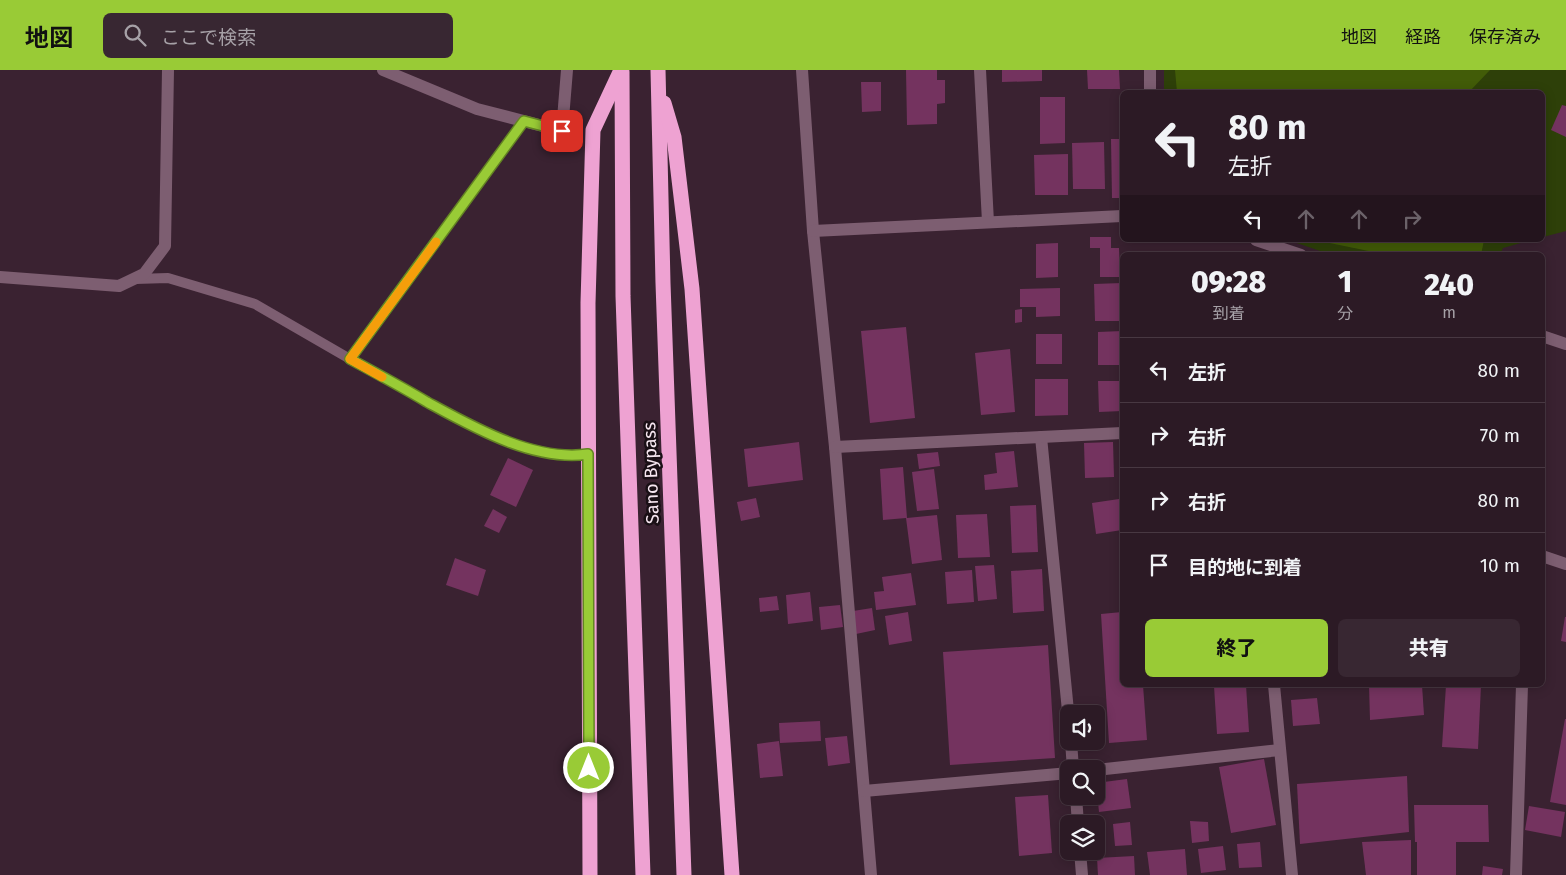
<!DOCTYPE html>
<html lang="ja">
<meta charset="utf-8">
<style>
:root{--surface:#2c1a25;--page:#382732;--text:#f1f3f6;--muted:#a6a1a7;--line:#483842;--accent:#99cb36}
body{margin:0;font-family:"Fira Sans","Noto Sans JP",sans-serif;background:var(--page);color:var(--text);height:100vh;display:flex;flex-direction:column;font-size:19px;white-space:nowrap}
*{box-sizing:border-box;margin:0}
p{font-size:16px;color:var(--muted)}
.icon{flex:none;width:28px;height:28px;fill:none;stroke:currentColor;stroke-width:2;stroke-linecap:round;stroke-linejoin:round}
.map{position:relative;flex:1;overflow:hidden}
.side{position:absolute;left:1120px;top:182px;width:425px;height:435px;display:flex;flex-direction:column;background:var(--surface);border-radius:8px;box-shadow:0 2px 12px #0003,0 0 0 1px var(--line)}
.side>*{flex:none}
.top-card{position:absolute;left:1120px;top:20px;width:425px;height:152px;border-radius:8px;box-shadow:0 2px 12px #0003,0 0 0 1px var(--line);background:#2c1a25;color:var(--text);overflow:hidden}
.tools{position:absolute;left:1060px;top:635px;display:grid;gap:10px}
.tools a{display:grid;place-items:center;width:45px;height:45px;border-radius:8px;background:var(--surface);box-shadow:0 2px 12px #0003,0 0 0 1px var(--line);font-size:25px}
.pin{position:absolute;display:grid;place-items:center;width:42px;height:42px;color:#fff;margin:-21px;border-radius:10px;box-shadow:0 2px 8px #0006}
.me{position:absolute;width:55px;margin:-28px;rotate:0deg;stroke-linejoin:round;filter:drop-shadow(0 0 4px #0008)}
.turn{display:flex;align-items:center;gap:18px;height:105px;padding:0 25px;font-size:22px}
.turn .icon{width:65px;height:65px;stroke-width:2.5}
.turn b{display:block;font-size:35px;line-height:42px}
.lanes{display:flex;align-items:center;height:48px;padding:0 25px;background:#0003;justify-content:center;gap:25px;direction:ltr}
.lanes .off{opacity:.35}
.eta{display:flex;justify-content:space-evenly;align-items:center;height:85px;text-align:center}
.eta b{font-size:30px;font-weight:800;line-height:35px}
.action{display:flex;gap:10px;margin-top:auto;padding:10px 25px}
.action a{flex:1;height:58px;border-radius:8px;background:var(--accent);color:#111;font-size:20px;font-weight:800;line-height:58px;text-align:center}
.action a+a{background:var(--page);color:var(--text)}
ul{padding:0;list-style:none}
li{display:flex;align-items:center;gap:15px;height:65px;padding:0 25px;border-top:1px solid var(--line)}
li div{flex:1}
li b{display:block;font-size:19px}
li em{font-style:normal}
header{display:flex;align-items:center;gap:30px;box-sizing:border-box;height:70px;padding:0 25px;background:var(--accent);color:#111}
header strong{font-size:24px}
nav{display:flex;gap:28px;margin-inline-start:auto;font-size:18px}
.search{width:350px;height:45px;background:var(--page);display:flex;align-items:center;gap:12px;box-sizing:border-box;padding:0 18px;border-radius:8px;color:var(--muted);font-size:19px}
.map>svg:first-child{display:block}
</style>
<header>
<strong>地図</strong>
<div class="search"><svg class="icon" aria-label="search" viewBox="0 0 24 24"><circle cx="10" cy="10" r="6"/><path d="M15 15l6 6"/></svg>ここで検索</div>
<nav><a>地図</a><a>経路</a><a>保存済み</a></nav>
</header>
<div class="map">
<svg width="1566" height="805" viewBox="0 0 1566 805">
<rect width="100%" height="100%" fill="#3a2231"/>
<g fill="#2e4009">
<path d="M 1164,0 L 1566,0 L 1566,161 L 1543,167 L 1542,22 L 1164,22 Z"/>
<path d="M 1288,170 L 1531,170 L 1503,178 L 1500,185 L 1332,185 Z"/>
</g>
<g fill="#425c08">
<path d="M 1175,0 L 1490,0 L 1469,22 L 1177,22 Z"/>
<path d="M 1315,170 L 1484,170 L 1481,185 L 1388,185 Z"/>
</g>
<g fill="#74335f">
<path d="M 906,0 L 937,0 L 937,10 L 945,10 L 945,33 L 937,34 L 937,54 L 907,55 Z"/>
<path d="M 1002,0 L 1042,0 L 1042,11 L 1002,12 Z"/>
<path d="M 1087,0 L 1119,0 L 1120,19 L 1088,19 Z"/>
<path d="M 861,12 L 881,12 L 881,41 L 862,42 Z"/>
<path d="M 1040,27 L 1065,27 L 1065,73 L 1040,74 Z"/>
<path d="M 1562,35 L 1566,36 L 1566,67 L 1551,60 Z"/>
<path d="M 1111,69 L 1122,69 L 1122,128 L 1112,128 Z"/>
<path d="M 1104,72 L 1105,119 L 1073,119 L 1072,73 Z"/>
<path d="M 1068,84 L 1068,125 L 1035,125 L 1034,85 Z"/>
<path d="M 1090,167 L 1111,167 L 1111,178 L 1119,178 L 1120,207 L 1100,207 L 1100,178 L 1090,178 Z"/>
<path d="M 1058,173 L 1058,207 L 1036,208 L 1036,174 Z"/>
<path d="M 1122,213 L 1122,251 L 1095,251 L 1094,214 Z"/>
<path d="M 1060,218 L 1060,246 L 1036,247 L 1036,237 L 1020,237 L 1020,219 Z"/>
<path d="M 1022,239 L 1022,252 L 1015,253 L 1015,240 Z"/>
<path d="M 906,257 L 915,348 L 870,353 L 861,261 Z"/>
<path d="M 1122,261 L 1122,295 L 1098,295 L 1098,262 Z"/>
<rect x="1036" y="264" width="26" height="30"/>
<path d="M 1010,279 L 1015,342 L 981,345 L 975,283 Z"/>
<path d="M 1035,309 L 1068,309 L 1068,345 L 1035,346 Z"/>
<path d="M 1098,311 L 1122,311 L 1122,341 L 1099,342 Z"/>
<path d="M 799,372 L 803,410 L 748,417 L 744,379 Z"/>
<path d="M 1113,372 L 1114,407 L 1085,408 L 1084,373 Z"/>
<path d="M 1014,381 L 1018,417 L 985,420 L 984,405 L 997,403 L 995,383 Z"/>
<path d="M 938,382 L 940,396 L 919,399 L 917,384 Z"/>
<path d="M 508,388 L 533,400 L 516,437 L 490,425 Z"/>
<path d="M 903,397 L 907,448 L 937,445 L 942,490 L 912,494 L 906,448 L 883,450 L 880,399 Z"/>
<path d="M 934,399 L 939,439 L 917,441 L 912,402 Z"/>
<path d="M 756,428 L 760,447 L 741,451 L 737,432 Z"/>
<path d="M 1119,429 L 1122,460 L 1096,464 L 1092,433 Z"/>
<path d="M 1036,435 L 1038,482 L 1012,483 L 1010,436 Z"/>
<path d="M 493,439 L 507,447 L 499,463 L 484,456 Z"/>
<path d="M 987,444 L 990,487 L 958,488 L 956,445 Z"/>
<path d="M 455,488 L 486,500 L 478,526 L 446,515 Z"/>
<path d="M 994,495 L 997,529 L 978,531 L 975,496 Z"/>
<path d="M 1042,499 L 1044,541 L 1013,543 L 1011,501 Z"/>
<path d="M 972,500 L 974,532 L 947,534 L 945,502 Z"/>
<path d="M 911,503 L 916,535 L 876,540 L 874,522 L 884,521 L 882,507 Z"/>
<path d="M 810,522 L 813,551 L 788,554 L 786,525 Z"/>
<path d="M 777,526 L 779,540 L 760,542 L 759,528 Z"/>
<path d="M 840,535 L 843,557 L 821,560 L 819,537 Z"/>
<path d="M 872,538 L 875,560 L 856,564 L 853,541 Z"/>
<path d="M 908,542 L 912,571 L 889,575 L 885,546 Z"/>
<path d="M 1122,542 L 1122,615 L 1143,615 L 1147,670 L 1109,673 L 1101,544 Z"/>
<path d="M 1565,547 L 1566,547 L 1566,572 L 1561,571 Z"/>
<path d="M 1048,575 L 1055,688 L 950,695 L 943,582 Z"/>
<path d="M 1246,615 L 1249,662 L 1217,664 L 1214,616 Z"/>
<path d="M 1369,615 L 1422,615 L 1424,645 L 1370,650 Z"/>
<path d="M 1446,615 L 1481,615 L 1478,679 L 1442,677 Z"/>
<path d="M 1317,628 L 1320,654 L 1293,656 L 1291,630 Z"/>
<path d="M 1565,649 L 1566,649 L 1566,735 L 1550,732 Z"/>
<path d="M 820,651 L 821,671 L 780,673 L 779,653 Z"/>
<path d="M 847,666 L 850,693 L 828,696 L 825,668 Z"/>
<path d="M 779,671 L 783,706 L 760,708 L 757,674 Z"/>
<path d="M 1264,689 L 1276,755 L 1231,763 L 1219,697 Z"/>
<path d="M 1407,706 L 1409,762 L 1300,774 L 1297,714 Z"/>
<path d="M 1127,709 L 1131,738 L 1099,742 L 1096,713 Z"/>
<path d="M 1048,725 L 1052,783 L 1019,786 L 1015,727 Z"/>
<path d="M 1414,735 L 1488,735 L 1489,772 L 1456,772 L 1456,805 L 1417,805 L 1417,772 L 1415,772 Z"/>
<path d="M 1529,736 L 1565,742 L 1561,767 L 1525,760 Z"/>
<path d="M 1190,751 L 1208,752 L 1209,771 L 1192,773 Z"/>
<path d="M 1130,752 L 1132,775 L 1115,776 L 1113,754 Z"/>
<path d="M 1411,770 L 1411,805 L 1366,805 L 1362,772 Z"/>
<path d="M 1260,772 L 1262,797 L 1239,798 L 1237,774 Z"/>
<path d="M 1223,776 L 1226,800 L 1201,803 L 1198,779 Z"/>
<path d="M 1185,779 L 1187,805 L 1150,805 L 1147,782 Z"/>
<path d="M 1134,786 L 1135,805 L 1098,805 L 1097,788 Z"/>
<path d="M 1483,796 L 1503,799 L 1502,805 L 1482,805 Z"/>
</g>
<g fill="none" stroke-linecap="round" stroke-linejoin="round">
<g stroke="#7d5e71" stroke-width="10">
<path d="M 524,51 L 350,289 C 376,303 402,317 427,332 C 473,357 534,392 589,384"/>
<path d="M 135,209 L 168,208 L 255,234 L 350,289"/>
</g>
<g stroke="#7d5e71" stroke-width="12">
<path d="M 383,0 L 477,39 L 562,61 L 567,0"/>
<path d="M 802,0 L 813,161 L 835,377 L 871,805"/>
<path d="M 980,0 L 988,152"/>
<path d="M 1150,0 L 1150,22"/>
<path d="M 813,161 L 1122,146"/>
<path d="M 1256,170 L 1301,185"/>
<path d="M 0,207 L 119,216 L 144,204 L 165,176 L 168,0"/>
<path d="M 1542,266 L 1566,274"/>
<path d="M 1041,367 L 1069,651"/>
<path d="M 835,377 L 1122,363"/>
<path d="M 1542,486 L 1566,494"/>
<path d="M 1274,615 L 1292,805"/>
<path d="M 1071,671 L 1073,699"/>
<path d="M 1096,700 L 1280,680"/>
<path d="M 864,721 L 1069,703"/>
<path d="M 1076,726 L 1078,754"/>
<path d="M 1080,781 L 1082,805"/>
<path d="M 1516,805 L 1522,615"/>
</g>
<g stroke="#eea2d2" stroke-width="15">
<path d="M 658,0 L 663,213 L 684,805"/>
<path d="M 622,2 L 623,226 L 643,805"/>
<path d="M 664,33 L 674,67 L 692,219 L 732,805"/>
<path d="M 590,805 L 588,233 L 593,60 L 621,0"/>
</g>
</g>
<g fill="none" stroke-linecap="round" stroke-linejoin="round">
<g stroke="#638423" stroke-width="12">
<path id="route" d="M 562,61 L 524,51 L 350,289 C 376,303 402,317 427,332 C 473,357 534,392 588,384 L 589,698"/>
</g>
<use href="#route" stroke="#99cb36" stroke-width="9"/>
<path stroke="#f59e0b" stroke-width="9" d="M 382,307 L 350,289 L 436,172"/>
</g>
<g text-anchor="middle" stroke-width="5" stroke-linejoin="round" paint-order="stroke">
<g font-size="18" fill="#f7e7f1" stroke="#1a1016">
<text transform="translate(651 403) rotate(-92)" y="6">Sano Bypass</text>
</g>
</g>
</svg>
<div class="tools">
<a><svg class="icon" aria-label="sound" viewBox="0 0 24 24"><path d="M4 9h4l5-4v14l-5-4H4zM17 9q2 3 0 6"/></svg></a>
<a><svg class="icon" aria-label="search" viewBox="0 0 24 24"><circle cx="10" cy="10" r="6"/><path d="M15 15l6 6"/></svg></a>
<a><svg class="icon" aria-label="layers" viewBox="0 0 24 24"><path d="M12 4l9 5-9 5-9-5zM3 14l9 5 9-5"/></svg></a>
</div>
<div class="pin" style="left:562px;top:61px;background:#d93025"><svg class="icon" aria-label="arrive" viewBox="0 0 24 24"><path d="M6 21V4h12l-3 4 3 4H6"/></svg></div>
<svg class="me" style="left:589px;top:698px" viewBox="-20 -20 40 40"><circle r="17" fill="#99cb36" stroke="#fff" stroke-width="3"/><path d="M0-11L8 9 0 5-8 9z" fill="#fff"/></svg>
<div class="top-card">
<div class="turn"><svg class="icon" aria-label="left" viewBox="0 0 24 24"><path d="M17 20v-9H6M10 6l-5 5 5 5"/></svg><div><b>80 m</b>左折</div></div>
<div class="lanes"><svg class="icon" aria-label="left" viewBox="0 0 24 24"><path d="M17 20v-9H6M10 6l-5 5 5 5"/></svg><svg class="icon off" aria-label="ahead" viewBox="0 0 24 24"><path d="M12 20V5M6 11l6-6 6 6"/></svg><svg class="icon off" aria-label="ahead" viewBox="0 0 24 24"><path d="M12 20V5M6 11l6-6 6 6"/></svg><svg class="icon off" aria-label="right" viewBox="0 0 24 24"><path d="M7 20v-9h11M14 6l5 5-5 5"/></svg></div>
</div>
<section class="side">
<div class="eta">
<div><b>09:28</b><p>到着</p></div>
<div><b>1</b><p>分</p></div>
<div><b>240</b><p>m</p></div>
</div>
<ul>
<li><svg class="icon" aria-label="left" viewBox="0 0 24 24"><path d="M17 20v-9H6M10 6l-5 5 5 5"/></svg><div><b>左折</b></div><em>80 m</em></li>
<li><svg class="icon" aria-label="right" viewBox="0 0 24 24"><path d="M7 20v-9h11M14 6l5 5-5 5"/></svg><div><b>右折</b></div><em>70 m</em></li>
<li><svg class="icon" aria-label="right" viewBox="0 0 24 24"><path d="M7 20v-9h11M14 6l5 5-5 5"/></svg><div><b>右折</b></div><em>80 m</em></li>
<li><svg class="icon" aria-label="arrive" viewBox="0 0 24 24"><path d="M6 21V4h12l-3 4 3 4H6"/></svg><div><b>目的地に到着</b></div><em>10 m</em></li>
</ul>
<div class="action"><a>終了</a><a>共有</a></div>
</section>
</div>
